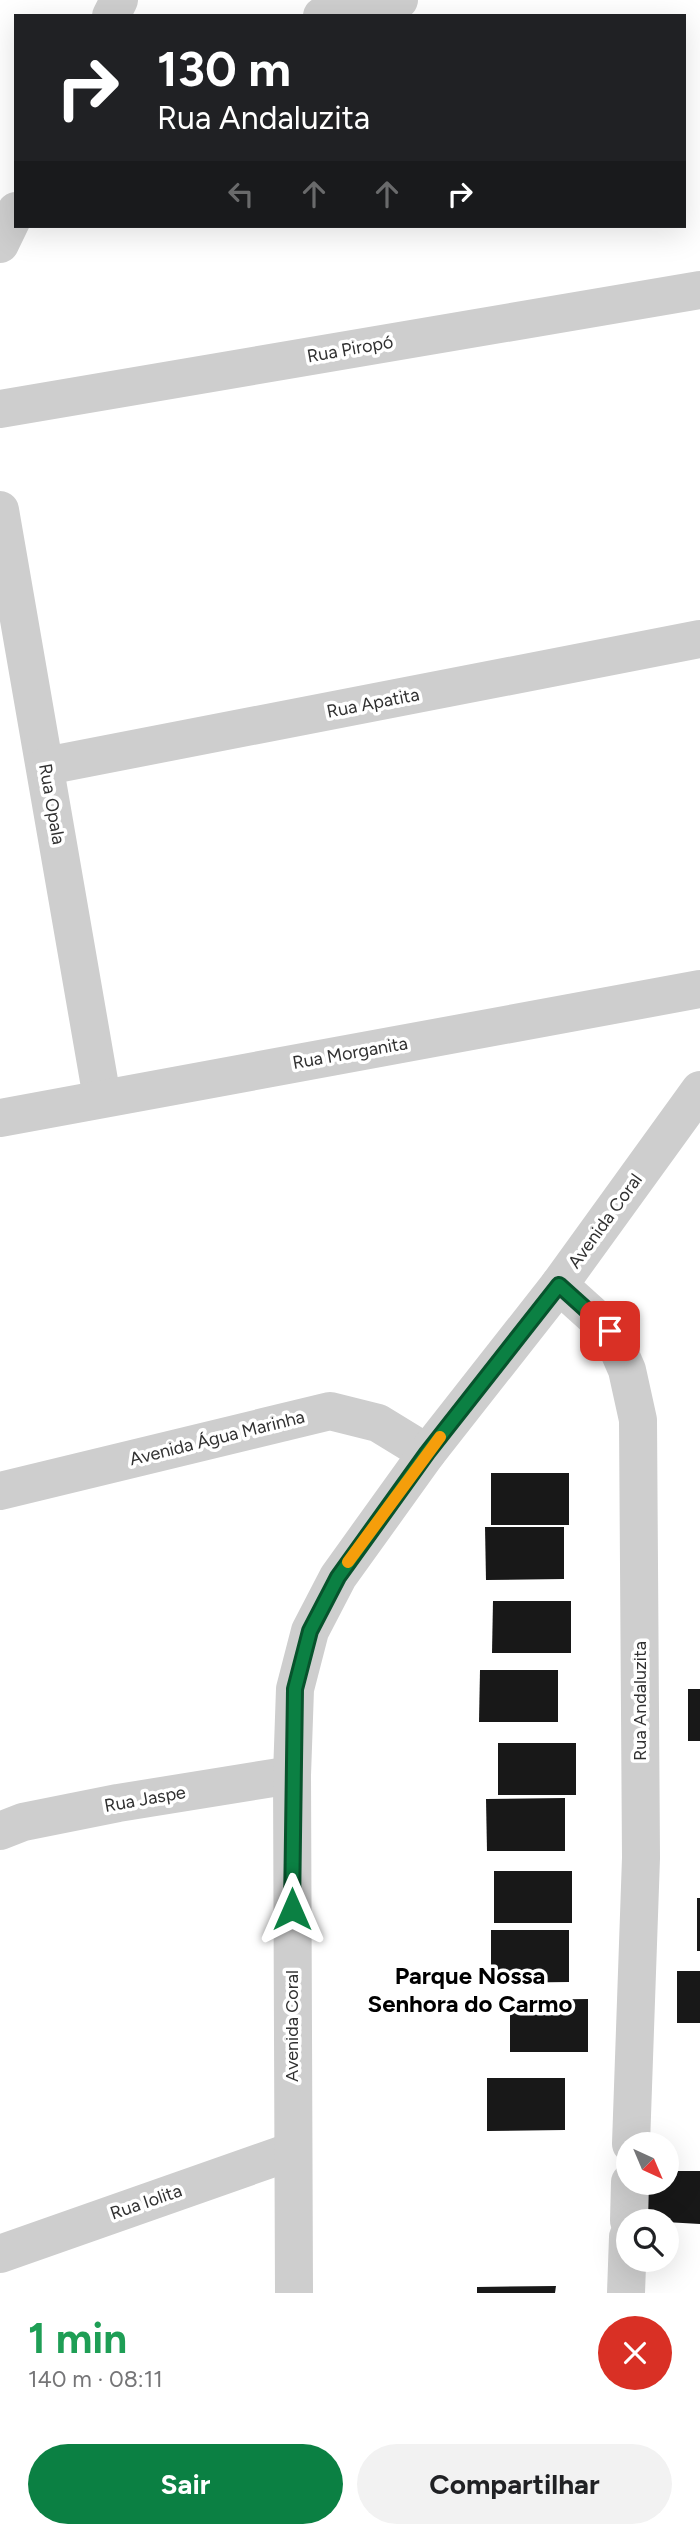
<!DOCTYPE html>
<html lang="pt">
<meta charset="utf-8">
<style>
:root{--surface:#fff;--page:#f2f2f2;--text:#202124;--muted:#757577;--accent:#0b8043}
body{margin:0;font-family:Figtree,sans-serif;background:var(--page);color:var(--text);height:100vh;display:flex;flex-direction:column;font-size:26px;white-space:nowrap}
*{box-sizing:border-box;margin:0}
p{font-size:23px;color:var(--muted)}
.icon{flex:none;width:38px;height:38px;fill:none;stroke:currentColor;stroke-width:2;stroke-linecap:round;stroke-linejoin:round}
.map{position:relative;height:2293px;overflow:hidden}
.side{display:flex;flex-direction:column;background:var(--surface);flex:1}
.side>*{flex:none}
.guide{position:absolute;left:14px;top:14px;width:672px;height:214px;border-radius:0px;box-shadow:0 7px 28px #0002;background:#202124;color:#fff;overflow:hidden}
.needle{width:46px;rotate:136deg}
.buttons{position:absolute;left:616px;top:2132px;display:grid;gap:14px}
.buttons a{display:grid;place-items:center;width:63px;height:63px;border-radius:50%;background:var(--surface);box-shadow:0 7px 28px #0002;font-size:35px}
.pin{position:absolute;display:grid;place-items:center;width:60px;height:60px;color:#fff;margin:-30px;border-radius:14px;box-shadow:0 4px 10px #0006}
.me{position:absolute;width:77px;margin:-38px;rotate:0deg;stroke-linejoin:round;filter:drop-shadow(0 0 5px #0008)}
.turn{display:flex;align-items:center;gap:24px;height:147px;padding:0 28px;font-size:32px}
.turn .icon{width:91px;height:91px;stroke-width:2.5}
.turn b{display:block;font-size:49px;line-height:60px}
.lanes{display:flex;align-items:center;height:66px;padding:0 28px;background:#0003;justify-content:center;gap:35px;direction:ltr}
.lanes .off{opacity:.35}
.round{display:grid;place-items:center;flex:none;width:74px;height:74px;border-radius:37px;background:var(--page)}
.overview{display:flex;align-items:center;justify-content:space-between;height:119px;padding:0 28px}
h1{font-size:42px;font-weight:700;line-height:52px;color:#1e9e55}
.cta{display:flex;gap:14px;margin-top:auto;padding:14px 28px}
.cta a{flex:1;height:80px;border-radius:42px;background:var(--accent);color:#fff;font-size:28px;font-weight:700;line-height:80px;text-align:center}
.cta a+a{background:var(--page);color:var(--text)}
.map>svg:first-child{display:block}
</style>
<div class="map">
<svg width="700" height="2293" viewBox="0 0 700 2293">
<rect width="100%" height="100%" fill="#fff"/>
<g fill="#181818">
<rect x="491" y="1473" width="78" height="52"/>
<path d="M 485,1527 L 564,1527 L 564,1579 L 486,1580 Z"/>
<path d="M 493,1601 L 571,1601 L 571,1653 L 492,1653 Z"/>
<path d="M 480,1670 L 558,1670 L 558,1722 L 479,1722 Z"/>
<rect x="688" y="1689" width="12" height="52"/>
<rect x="498" y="1743" width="78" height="52"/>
<path d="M 565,1798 L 565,1851 L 487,1851 L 486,1799 Z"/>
<rect x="494" y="1871" width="78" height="52"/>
<rect x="697" y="1898" width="3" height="53"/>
<path d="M 491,1930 L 569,1930 L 569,1982 L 491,1983 Z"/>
<rect x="677" y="1971" width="23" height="52"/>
<path d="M 588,1999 L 588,2052 L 510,2052 L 510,2000 Z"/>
<path d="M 487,2078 L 565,2078 L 565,2130 L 487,2131 Z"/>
<path d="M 667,2171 L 700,2171 L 700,2224 L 648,2221 L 648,2182 L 667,2182 Z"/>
<path d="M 556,2286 L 555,2293 L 477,2293 L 477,2287 Z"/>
</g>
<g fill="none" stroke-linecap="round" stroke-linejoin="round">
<g stroke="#cecece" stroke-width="38">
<path d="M 111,16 L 119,0"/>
<path d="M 322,16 L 399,0"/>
<path d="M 0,244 L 16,211"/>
<path d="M 0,409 L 700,290"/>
<path d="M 0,510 L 102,1098"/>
<path d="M 46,766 L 700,639"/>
<path d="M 0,1118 L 700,989"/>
<path d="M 559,1285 L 610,1331 L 627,1370 L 638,1420 L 641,1858 L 631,2144"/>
<path d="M 0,1491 L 330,1411 L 378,1423 L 427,1453"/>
<path d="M 0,1831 L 23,1822 L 118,1803 L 292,1775"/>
<path d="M 629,2221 L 630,2182"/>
<path d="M 0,2254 L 293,2151"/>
<path d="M 294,2293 L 292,1775 L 295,1689 L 310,1631 L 338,1577 L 427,1453 L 559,1285 L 700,1090"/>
<path d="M 626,2293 L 628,2237"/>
</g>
</g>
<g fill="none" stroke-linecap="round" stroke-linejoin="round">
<g stroke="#07532c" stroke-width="18">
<path id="route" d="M 292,1909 L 295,1689 L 310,1631 L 338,1577 L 427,1453 L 559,1285 L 610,1331"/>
</g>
<use href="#route" stroke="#0b8043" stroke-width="12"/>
<path stroke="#f59e0b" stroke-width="12" d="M 348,1562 L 440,1437"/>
</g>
<g text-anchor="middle" stroke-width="7" stroke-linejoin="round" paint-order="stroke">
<g font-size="18" fill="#313131" stroke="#fff">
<text transform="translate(350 349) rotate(-10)" y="6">Rua Piropó</text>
<text transform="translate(373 703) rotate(-11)" y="6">Rua Apatita</text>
<text transform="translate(52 804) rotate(80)" y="6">Rua Opala</text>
<text transform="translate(350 1053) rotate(-10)" y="6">Rua Morganita</text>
<text transform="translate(605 1221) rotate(-54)" y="6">Avenida Coral</text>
<text transform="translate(217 1438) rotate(-14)" y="6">Avenida Água Marinha</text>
<text transform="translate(640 1701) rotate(-90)" y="6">Rua Andaluzita</text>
<text transform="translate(145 1799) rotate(-10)" y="6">Rua Jaspe</text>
<text transform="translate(292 2026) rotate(-90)" y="6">Avenida Coral</text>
<text transform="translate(146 2202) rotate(-19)" y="6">Rua Iolita</text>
</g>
<g font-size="24" font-weight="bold" fill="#000" stroke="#fff">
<text x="470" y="1984">Parque Nossa<tspan x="470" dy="28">Senhora do Carmo</tspan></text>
</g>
</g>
</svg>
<div class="buttons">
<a><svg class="needle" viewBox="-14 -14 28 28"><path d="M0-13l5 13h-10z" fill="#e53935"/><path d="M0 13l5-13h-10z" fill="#757577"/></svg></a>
<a><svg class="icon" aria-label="search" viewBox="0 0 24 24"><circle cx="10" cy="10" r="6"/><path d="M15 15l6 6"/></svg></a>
</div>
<div class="pin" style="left:610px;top:1331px;background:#d93025"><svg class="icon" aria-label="arrive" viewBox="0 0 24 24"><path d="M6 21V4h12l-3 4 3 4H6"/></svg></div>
<svg class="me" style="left:292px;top:1909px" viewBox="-20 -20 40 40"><path d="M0-17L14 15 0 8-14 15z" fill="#0b8043" stroke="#fff" stroke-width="4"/></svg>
<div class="guide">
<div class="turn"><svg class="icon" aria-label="right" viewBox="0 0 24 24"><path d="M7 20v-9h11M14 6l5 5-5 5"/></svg><div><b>130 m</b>Rua Andaluzita</div></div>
<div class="lanes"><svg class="icon off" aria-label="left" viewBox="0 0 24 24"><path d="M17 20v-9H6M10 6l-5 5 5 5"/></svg><svg class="icon off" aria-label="ahead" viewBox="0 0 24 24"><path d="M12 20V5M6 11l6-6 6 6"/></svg><svg class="icon off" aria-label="ahead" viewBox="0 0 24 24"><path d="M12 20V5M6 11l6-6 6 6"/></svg><svg class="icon" aria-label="right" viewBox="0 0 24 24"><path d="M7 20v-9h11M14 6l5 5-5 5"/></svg></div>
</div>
</div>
<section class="side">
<div class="overview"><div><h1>1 min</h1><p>140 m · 08:11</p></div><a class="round" style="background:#d93025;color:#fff"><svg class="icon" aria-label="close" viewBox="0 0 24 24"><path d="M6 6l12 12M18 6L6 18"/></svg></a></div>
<div class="cta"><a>Sair</a><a>Compartilhar</a></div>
</section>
